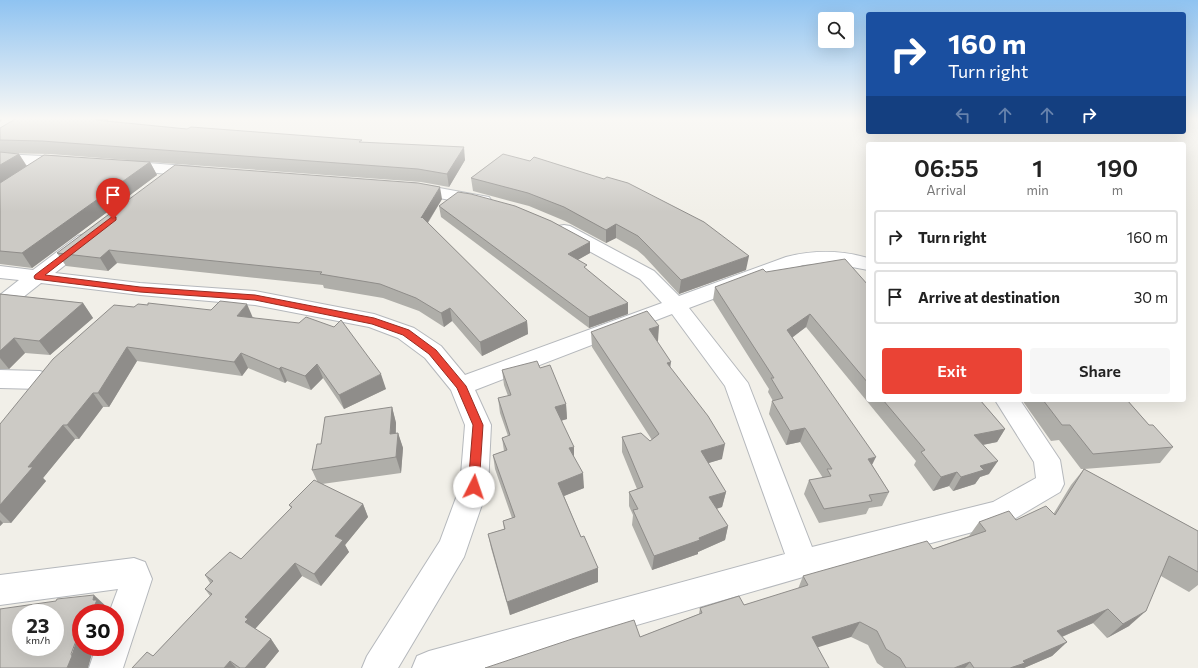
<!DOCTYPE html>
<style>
:root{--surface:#fff;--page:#f6f6f6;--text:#222;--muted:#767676;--line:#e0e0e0;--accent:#ea4335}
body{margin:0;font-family:Commissioner,sans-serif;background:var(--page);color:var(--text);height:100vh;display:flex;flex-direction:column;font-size:15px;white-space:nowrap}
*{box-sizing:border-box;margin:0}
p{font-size:13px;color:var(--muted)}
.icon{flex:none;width:22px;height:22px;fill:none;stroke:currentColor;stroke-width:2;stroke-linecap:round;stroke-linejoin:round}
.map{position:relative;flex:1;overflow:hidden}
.details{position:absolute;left:866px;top:142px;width:320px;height:260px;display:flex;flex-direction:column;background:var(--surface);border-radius:4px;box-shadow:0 4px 16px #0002}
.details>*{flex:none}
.banner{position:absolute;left:866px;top:12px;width:320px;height:122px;border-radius:4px;box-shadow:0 4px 16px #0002;background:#1a4fa0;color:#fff;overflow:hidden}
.buttons{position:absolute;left:818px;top:12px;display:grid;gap:8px}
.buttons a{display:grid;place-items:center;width:36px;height:36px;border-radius:4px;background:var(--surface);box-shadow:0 4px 16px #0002;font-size:20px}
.speed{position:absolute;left:12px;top:604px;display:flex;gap:8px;font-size:20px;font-weight:700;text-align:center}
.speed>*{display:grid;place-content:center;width:52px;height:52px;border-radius:50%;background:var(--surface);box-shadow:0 4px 16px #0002;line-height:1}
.speed small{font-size:10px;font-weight:400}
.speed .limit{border:6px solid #d22;background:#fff;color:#111}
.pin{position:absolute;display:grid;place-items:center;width:34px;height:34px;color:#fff;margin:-41px -17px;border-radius:50% 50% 50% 0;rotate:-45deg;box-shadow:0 0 4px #0007}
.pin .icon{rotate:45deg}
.me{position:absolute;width:44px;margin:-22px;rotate:4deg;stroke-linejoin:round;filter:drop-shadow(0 0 3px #0008)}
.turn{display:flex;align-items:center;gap:14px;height:84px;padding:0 16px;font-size:18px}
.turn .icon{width:52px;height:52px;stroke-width:2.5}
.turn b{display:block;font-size:28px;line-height:34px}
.lanes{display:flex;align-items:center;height:38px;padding:0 16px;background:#0003;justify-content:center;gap:20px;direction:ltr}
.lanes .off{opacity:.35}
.eta{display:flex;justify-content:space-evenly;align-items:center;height:68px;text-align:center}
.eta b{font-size:24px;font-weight:600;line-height:28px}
.cta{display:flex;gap:8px;margin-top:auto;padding:8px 16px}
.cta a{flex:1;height:46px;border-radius:4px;background:var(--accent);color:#fff;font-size:16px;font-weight:600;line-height:46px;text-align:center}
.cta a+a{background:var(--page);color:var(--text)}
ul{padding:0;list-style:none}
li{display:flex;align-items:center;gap:12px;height:54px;margin:0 8px 6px;padding:0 8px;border:2px solid var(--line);border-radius:4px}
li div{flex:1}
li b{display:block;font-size:15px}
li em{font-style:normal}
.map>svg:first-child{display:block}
</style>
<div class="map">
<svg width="1198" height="668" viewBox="0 0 1198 668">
<rect width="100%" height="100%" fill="#f1efe8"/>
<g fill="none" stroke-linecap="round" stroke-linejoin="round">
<g stroke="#b5b8bc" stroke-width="2">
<g id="street">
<path d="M 0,154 L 65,157 L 71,159 L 73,162 L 71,165 L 65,167 L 0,164 Z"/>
<path d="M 123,161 L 198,167 L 204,169 L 206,172 L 204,175 L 198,177 L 117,169 L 115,166 L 117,163 Z"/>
<path d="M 412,183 L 483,196 L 489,197 L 492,201 L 489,205 L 483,206 L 406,192 L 404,188 L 406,184 Z"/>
<path d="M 564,225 L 570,226 L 654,271 L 679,296 L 786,257 C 814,250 840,250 868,258 L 868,270 L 831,263 L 803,265 L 689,308 L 748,383 L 812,547 L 993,502 L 1036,478 L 1034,462 L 995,400 L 1020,400 L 1060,460 L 1064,484 L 1060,492 L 1009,522 L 999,525 L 803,577 L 488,668 L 412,668 L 417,656 L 429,651 L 785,554 L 725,386 L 672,314 L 475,390 L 491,425 L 488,487 L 464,557 L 398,668 L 362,668 L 367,656 L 440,541 L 460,487 L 465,425 L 451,390 L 425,358 L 398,338 L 369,327 L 255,305 L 140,295 L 41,283 L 7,310 L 0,312 L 0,295 L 19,280 L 0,278 L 0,266 L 33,270 L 78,236 L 85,234 L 92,236 L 94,240 L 92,244 L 55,273 L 140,283 L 255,291 L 374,314 L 414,328 L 441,346 L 465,375 L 662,303 L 640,279 L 558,234 L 555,230 L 558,226 Z"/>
<path d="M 0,370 L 40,371 L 48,374 L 52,380 L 48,386 L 40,389 L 0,388 Z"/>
<path d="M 134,558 L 145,562 L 152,579 L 123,668 L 89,668 L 96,647 L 115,647 L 115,613 L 109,613 L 118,589 L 0,605 L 0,575 Z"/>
</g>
</g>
<use href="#street" fill="#fff" fill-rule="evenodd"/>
</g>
<g fill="#afaea9" fill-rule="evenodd">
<path d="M 108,122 L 187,129 L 362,142 L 465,160 L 449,187 L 421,182 L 150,162 L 157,175 L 32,268 L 0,264 L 0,128 ZM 1,153 L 50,154 L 127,160 L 27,166 L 19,154 Z"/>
<path d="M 503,154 L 746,270 L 679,294 L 644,256 L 637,250 L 616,238 L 606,243 L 565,221 L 529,206 L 473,191 L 471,178 Z"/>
<path d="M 442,199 L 428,223 L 527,321 L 528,334 L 482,356 L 452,321 L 444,327 L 419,311 L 383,298 L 324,288 L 323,285 L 125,264 L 117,263 L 108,271 L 66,266 L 57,253 Z"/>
<path d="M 439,206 L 590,253 L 577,260 L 628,314 L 589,328 L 441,217 Z"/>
<path d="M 766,272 L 868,285 L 868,400 L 980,400 L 1005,429 L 997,442 L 983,445 L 989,474 L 980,477 L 975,484 L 953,491 L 949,486 L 933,491 L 914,465 L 916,461 L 806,327 L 792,337 L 889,492 L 882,506 L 869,508 L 866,514 L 819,523 L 804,494 L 809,480 L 823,478 L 800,442 L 786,445 L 769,414 L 772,401 L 773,401 L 768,392 L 769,389 L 713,300 L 715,287 Z"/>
<path d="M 0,294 L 83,303 L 93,318 L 50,355 L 25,353 L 9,369 L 0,369 Z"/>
<path d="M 134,307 L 253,317 L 386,389 L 344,409 L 323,378 L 311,390 L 287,381 L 285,383 L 248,368 L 242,376 L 137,361 L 109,407 L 103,407 L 79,439 L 75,439 L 43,478 L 46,481 L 11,523 L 3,523 L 0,526 L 0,424 Z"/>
<path d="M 591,332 L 658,341 L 657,341 L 670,367 L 722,459 L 708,463 L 726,492 L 722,507 L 716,509 L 728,526 L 725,540 L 698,552 L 698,554 L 652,570 L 632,525 L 633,515 L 629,506 L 629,492 L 637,489 L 622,452 L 622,437 L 650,441 L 652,440 L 592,347 Z"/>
<path d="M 540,368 L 566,404 L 567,419 L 561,421 L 574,447 L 574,458 L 584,488 L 564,496 L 581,537 L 598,568 L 598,582 L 510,615 L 491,548 L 488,534 L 504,529 L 503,521 L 512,518 L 495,469 L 493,455 L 504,451 L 502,438 L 508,436 L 500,413 L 498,398 L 508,396 L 504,385 L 502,370 Z"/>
<path d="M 1022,400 L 1127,400 L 1149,425 L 1173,447 L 1160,463 L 1084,469 L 1198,531 L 1198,585 L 1189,592 L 1161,576 L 1129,626 L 1107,638 L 1093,623 L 1062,637 L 1067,642 L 1052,656 L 1024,668 L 884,668 L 877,663 L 868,645 L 851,637 L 640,637 L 699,614 L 700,608 L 744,605 L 798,589 L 803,576 L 933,549 L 969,536 L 979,522 L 1016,520 L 1054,513 L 1071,485 L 1084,469 L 1081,469 L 1059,440 L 1051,441 Z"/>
<path d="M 392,407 L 396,423 L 396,433 L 398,433 L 403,448 L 401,473 L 322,484 L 363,504 L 368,517 L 345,545 L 349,552 L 321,586 L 302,576 L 255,629 L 271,639 L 279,651 L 265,668 L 132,668 L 153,656 L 210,596 L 205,589 L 210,583 L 205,575 L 241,559 L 291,508 L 289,505 L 318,483 L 312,470 L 321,444 Z"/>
</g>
<g fill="#8f8d8a">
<path d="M 0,118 L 4,118 L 0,122 Z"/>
<path d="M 100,118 L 107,118 L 112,128 L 96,120 Z"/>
<path d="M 464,147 L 465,160 L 449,187 L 447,174 Z"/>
<path d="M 19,154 L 27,167 L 0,184 L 0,165 Z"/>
<path d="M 150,162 L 157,175 L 32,268 L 22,253 Z"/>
<path d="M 440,187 L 442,199 L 423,230 L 421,218 Z"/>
<path d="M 616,224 L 616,238 L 606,243 L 606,230 Z"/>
<path d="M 590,242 L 590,253 L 569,265 L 568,254 Z"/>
<path d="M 109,250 L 117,263 L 108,271 L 100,258 Z"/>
<path d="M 749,256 L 746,270 L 679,294 L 681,280 Z"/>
<path d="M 83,303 L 93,318 L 50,355 L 39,341 Z"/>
<path d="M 628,303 L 628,314 L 589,328 L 589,317 Z"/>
<path d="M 247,304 L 253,318 L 237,316 Z"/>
<path d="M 450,308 L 452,321 L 444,327 L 441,313 Z"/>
<path d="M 810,314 L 806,327 L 784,344 L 787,330 Z"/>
<path d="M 527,321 L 528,334 L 482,356 L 480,342 Z"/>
<path d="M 659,326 L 658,341 L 648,344 L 649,329 Z"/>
<path d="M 14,338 L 25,353 L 9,369 L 0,358 L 0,351 Z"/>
<path d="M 127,347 L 137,361 L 109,407 L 98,393 Z"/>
<path d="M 241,353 L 248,368 L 242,376 L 234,362 Z"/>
<path d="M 671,362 L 669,376 L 667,363 Z"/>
<path d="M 317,364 L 323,378 L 311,390 L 305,376 Z"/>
<path d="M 281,367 L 287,381 L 285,383 L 279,369 Z"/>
<path d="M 381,374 L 386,389 L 344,409 L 339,395 Z"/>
<path d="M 93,393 L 103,407 L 79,439 L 67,425 Z"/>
<path d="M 566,404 L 567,419 L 556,422 L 555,407 Z"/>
<path d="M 392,407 L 396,423 L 395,449 L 390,434 Z"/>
<path d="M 63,425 L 75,439 L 43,478 L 46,481 L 11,523 L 0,512 L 0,505 L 28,467 Z"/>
<path d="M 805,428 L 800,442 L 786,445 L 790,431 Z"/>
<path d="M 1005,429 L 997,442 L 966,448 L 974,435 Z"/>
<path d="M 398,433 L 403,448 L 401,473 L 396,457 Z"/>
<path d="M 725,444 L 722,459 L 699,466 L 701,451 Z"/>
<path d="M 574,447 L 574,462 L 569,448 Z"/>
<path d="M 876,457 L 869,471 L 868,459 Z"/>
<path d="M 998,461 L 989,474 L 980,477 L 975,484 L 953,491 L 961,477 L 980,466 Z"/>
<path d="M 957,472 L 949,486 L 933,491 L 941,477 Z"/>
<path d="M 583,473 L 584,488 L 559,498 L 558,483 Z"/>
<path d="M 726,492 L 722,507 L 706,512 L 709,497 Z"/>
<path d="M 363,504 L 368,517 L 345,545 L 349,552 L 321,586 L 314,574 L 335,536 Z"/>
<path d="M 0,520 L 3,523 L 0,526 Z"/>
<path d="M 728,526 L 725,540 L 698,552 L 698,554 L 652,570 L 654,556 L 699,538 Z"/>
<path d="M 295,563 L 302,576 L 255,629 L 257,631 L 245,622 L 245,617 Z"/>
<path d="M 598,568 L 598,582 L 510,615 L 507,602 Z"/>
<path d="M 94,595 L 109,609 L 108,611 L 110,613 L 91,613 L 93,600 Z"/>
<path d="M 1108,609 L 1093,623 L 1043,645 L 1057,631 Z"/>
<path d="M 1146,611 L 1129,626 L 1107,638 L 1123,624 Z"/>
<path d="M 860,622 L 851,637 L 806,651 L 812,637 Z"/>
<path d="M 81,632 L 81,647 L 94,647 L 88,668 L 67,668 L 79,633 Z"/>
<path d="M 271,639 L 279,651 L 265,668 L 245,668 Z"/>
<path d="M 1067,642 L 1052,656 L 1024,668 L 1010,668 L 1023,661 Z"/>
<path d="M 230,661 L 236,668 L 224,668 Z"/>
<path d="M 970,662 L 965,668 L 954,668 Z"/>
</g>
<g fill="#cccac5" stroke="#8f8d8a" fill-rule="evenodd">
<path d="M 17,118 L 100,118 L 96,120 L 187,129 L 191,127 L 362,140 L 359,142 L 464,147 L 447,174 L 418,169 L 42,141 L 0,140 L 0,128 Z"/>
<path d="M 0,152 L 19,154 L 0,165 Z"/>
<path d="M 503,154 L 530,161 L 534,157 L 604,179 L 607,177 L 628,183 L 704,222 L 749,256 L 681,280 L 645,243 L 638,236 L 616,224 L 606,230 L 564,207 L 528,193 L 471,178 Z"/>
<path d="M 44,155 L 150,162 L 22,253 L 0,251 L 0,183 Z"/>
<path d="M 175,165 L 418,183 L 440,187 L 421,218 L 422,217 L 527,321 L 480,342 L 450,308 L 441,313 L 416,298 L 380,284 L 320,274 L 322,272 L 117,251 L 109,250 L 100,258 L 57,253 Z"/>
<path d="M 458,192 L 471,194 L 515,206 L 551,221 L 590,242 L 568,254 L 587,265 L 584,267 L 628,303 L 589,317 L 439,206 Z"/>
<path d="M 845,259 L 868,285 L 868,383 L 810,314 L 787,330 L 876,457 L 868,459 L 889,492 L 869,495 L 872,501 L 824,509 L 809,480 L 831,476 L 827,469 L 832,469 L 805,428 L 790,431 L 772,401 L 783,398 L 771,378 L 774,378 L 715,287 L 763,269 L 766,272 Z"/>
<path d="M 0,294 L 83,303 L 39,341 L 14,338 L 0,351 Z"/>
<path d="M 220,301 L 247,304 L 237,316 L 299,323 L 306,317 L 334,327 L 341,320 L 381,374 L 339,395 L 317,364 L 305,376 L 281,367 L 279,369 L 241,353 L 234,362 L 127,347 L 98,393 L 93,393 L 67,425 L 63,425 L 28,467 L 33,467 L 0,505 L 0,424 L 53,359 L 114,305 L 134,307 L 138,304 L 148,305 L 148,303 L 211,310 Z"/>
<path d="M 647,311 L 659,326 L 649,329 L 671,362 L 667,363 L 708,416 L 725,444 L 701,451 L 726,492 L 709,497 L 728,526 L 699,538 L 700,540 L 654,556 L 633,510 L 638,509 L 629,492 L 643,487 L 622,437 L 641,433 L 650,441 L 659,434 L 591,332 Z"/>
<path d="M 537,361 L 540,368 L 550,365 L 566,404 L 555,407 L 574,447 L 569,448 L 583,473 L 558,483 L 581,537 L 584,536 L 598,568 L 507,602 L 488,534 L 505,529 L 503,521 L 515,517 L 493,455 L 507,450 L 502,438 L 510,435 L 498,398 L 511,395 L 502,370 Z"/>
<path d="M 883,400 L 980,400 L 1005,429 L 974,435 L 998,461 L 980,466 L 984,470 L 961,477 L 957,472 L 941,477 L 921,452 L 925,450 Z"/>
<path d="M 1043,400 L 1127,400 L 1149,425 L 1153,425 L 1173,447 L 1093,454 L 1070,425 L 1062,425 Z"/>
<path d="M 392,407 L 390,434 L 398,433 L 396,457 L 312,470 L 317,444 L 321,444 L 325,417 Z"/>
<path d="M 1084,469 L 1198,531 L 1198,572 L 1169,556 L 1146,611 L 1123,624 L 1108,609 L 1057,631 L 1067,642 L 1023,661 L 1025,663 L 1010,668 L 974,668 L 970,662 L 954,668 L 906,668 L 900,658 L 886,649 L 877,631 L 860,622 L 812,637 L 829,668 L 485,668 L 572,639 L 634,620 L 640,637 L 702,613 L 700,608 L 739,596 L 744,605 L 808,585 L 803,576 L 927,541 L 933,549 L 986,531 L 979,522 L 1006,512 L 1009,511 L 1016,520 L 1046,506 L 1055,515 Z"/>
<path d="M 314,480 L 363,504 L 335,536 L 343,540 L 314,574 L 295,563 L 245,617 L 248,619 L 245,622 L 271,639 L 245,668 L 240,668 L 230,661 L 224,668 L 132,668 L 147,652 L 153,656 L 212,594 L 205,589 L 213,581 L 205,575 L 230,552 L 241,559 L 292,507 L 289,505 Z"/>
<path d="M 94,595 L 93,600 L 97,600 L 91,613 L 81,613 L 81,632 L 79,633 L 71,654 L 72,656 L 67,668 L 0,668 L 0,609 L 56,601 L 57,599 ZM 21,613 L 55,613 L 55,647 L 21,647 Z"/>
</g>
<linearGradient id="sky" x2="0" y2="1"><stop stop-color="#8fc3f1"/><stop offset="0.56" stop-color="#f9f8f5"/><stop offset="1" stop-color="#f9f8f5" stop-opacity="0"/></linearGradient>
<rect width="1198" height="212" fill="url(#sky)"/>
<path fill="#ea4335" stroke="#982c22" d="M 113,216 L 116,217 L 116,220 L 45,275 L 140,287 L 255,295 L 374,318 L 409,330 L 436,350 L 466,386 L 483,425 L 479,487 L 478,490 L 474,491 L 470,490 L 468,487 L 473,425 L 457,388 L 429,354 L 403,335 L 372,324 L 255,300 L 140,292 L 35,279 L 34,277 L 35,275 Z"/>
</svg>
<div class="buttons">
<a><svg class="icon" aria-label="search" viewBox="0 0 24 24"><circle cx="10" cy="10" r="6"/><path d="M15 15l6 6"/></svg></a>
</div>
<div class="speed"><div>23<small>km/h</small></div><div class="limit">30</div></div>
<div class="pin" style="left:113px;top:219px;background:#d93025"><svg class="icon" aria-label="arrive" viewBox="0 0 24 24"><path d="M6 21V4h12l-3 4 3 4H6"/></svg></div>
<svg class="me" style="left:474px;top:487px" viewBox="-20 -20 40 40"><circle r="19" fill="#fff"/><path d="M0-13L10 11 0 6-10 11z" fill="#ea4335"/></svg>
<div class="banner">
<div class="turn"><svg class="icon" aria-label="right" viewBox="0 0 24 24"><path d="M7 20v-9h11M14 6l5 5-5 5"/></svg><div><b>160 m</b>Turn right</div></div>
<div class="lanes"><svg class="icon off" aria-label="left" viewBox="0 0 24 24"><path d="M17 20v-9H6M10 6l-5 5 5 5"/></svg><svg class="icon off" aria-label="ahead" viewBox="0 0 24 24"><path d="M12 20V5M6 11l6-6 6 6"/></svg><svg class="icon off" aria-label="ahead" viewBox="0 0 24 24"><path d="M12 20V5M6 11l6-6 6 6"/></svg><svg class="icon" aria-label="right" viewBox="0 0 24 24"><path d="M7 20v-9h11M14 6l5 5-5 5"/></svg></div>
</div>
<section class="details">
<div class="eta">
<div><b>06:55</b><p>Arrival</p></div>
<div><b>1</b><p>min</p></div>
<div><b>190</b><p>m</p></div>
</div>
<ul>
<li><svg class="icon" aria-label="right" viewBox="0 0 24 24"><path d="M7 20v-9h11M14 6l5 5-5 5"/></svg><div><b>Turn right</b></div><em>160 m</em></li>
<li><svg class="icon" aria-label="arrive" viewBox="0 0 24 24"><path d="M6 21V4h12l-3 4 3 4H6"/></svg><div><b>Arrive at destination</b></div><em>30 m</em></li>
</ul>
<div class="cta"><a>Exit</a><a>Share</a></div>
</section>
</div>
